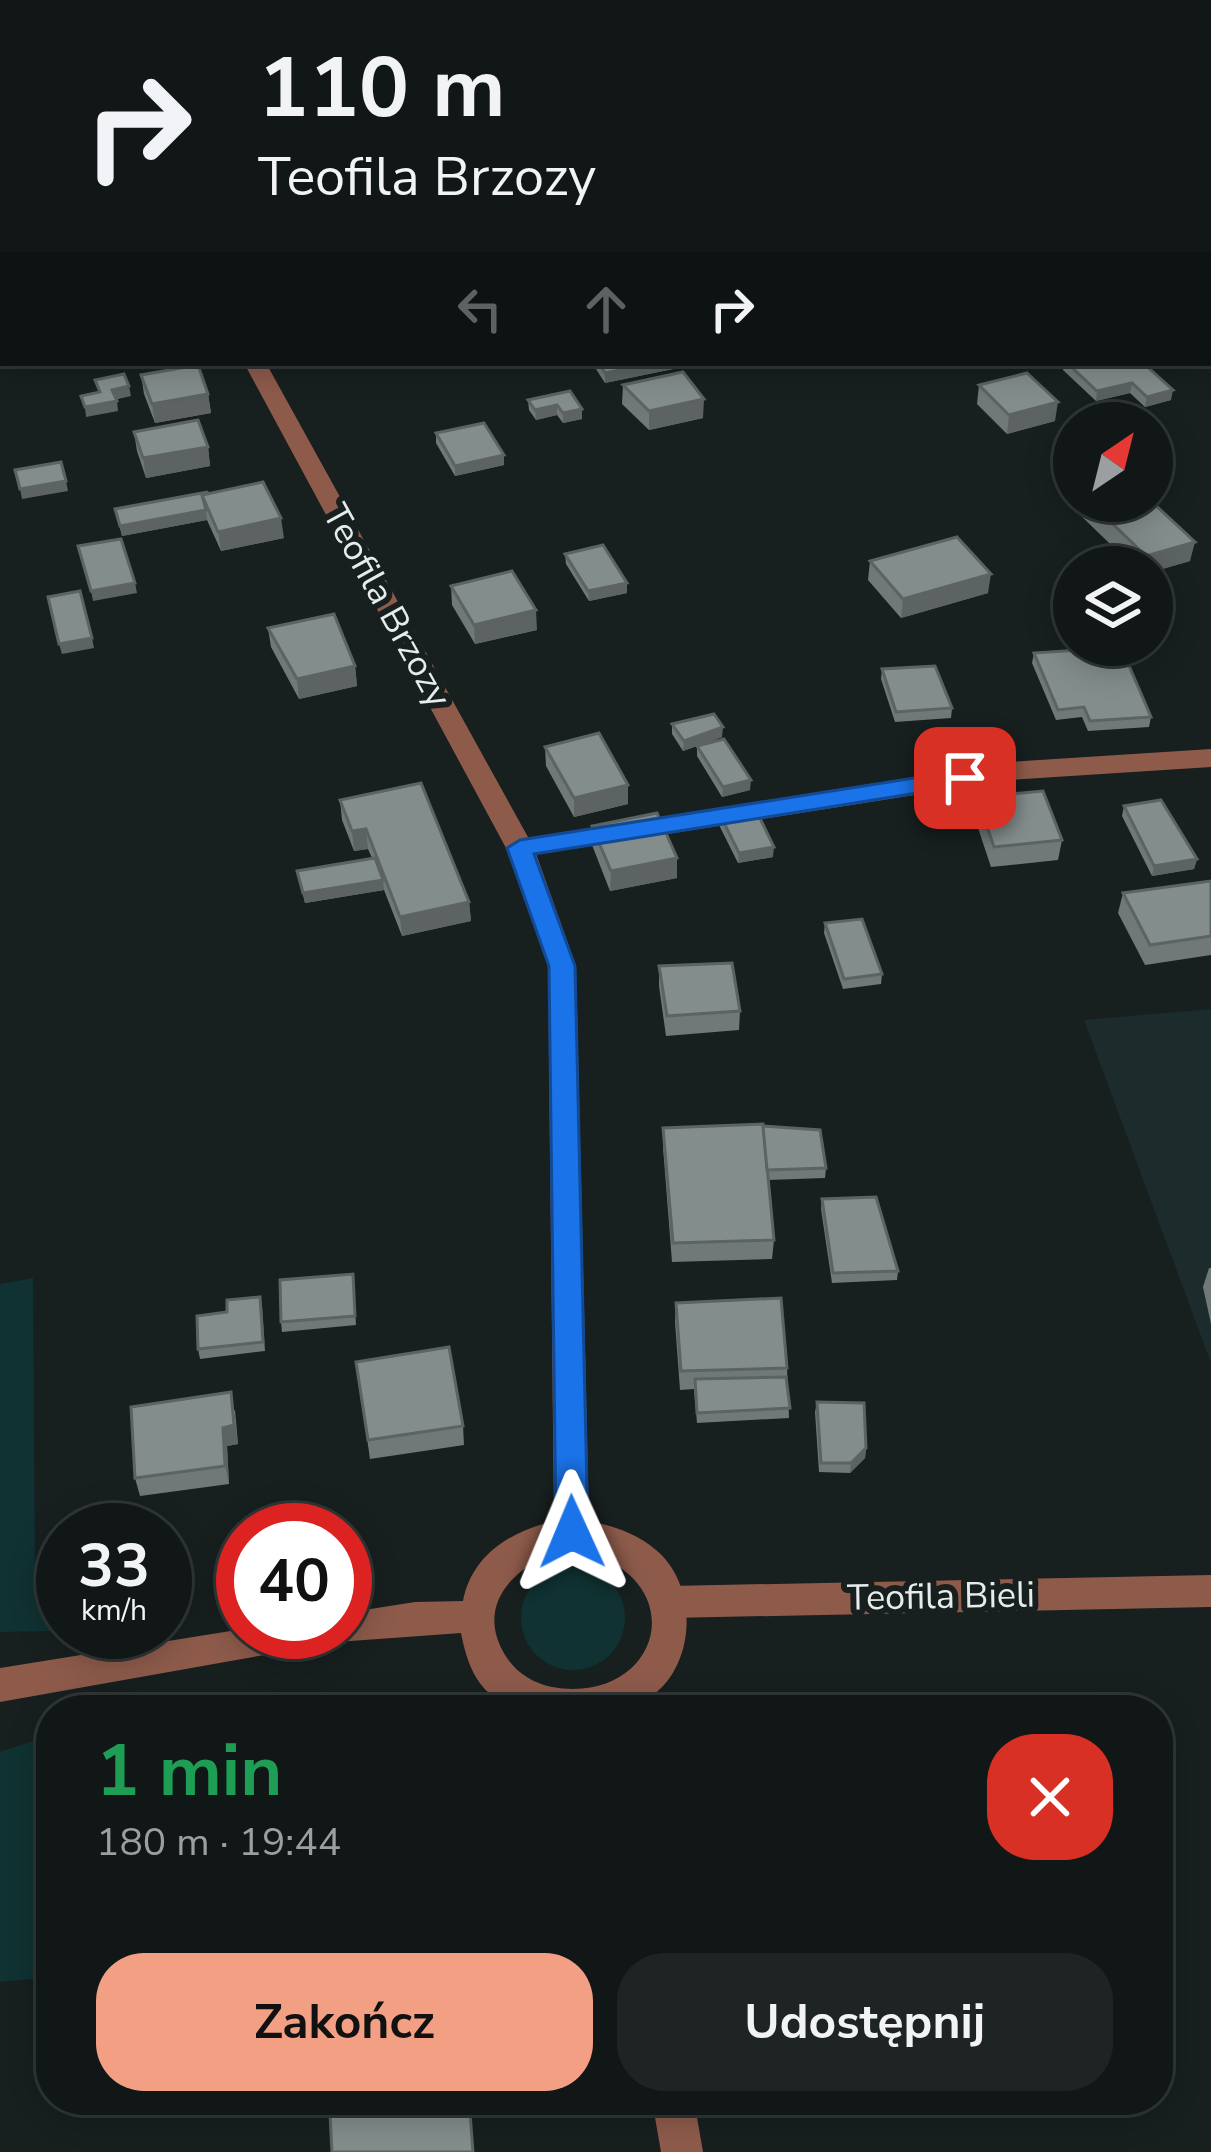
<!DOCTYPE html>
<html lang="pl">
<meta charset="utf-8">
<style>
:root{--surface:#111717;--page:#1e2424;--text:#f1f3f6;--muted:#9c9fa1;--line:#303636;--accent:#f39f84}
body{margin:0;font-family:"Nunito Sans",sans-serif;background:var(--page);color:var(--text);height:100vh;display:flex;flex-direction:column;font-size:45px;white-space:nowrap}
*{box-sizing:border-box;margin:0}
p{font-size:39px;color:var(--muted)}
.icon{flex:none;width:66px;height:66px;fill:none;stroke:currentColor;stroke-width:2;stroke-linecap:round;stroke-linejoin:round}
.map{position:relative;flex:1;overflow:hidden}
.details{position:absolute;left:36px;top:1695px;width:1137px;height:420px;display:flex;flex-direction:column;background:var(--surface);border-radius:48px;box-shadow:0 6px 30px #0003,0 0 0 3px var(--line)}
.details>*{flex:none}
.guide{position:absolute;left:0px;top:0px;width:1212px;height:366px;box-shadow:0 6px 30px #0003,0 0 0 3px var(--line);background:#111717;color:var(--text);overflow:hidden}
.needle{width:78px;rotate:35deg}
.tools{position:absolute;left:1053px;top:402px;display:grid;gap:24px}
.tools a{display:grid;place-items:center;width:120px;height:120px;border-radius:50%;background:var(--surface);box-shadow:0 6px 30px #0003,0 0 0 3px var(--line);font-size:60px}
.speed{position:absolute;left:36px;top:1503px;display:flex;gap:24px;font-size:60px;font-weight:700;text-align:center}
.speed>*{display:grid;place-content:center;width:156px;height:156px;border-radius:50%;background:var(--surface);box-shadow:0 6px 30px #0003,0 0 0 3px var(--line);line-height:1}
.speed small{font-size:30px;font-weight:400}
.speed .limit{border:18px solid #d22;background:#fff;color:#111}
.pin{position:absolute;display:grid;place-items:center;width:102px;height:102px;color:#fff;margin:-51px;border-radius:24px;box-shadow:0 6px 18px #0006}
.me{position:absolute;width:132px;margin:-66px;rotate:359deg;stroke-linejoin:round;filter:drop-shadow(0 0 9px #0008)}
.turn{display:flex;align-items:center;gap:42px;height:252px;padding:0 60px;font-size:54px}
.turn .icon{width:156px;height:156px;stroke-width:2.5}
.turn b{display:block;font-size:84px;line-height:102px}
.lanes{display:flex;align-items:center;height:114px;padding:0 60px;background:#0003;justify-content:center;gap:60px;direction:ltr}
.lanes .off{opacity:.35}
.round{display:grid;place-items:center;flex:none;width:126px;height:126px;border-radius:48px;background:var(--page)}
.headline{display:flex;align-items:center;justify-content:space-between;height:204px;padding:0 60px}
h1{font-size:72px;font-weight:700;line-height:90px;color:#1e9e55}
.primary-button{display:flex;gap:24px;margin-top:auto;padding:24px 60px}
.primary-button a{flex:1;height:138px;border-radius:48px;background:var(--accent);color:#111;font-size:48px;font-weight:700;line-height:138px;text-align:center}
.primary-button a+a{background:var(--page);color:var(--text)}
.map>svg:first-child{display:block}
</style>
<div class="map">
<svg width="1211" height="2152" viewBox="0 0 1211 2152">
<rect width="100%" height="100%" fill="#171f1f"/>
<path fill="#1c2c2c" d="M 1211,1009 L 1211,1363 L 1084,1020 Z"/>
<g fill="#103232">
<path d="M 33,1278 L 35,1589 L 52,1631 L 0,1632 L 0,1284 Z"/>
<circle cx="573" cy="1618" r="52"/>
<path d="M 430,1698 L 449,1710 L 188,1710 L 256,1702 Z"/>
<path d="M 51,1735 L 51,1977 L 0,1982 L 0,1752 Z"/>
</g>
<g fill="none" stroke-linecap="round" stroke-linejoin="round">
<path fill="#8e5b4b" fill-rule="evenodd" d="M 1089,0 L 1114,0 L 1087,3 Z"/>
<g fill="#8e5b4b" fill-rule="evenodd">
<path d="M 438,0 L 472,0 L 436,3 Z"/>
<path d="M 1211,749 L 1211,767 L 1010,780 L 520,857 L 506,848 L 520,839 L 1010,762 Z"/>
<path d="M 1211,1575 L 1211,1607 L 670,1618 L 657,1613 L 652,1602 L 657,1591 L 670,1586 Z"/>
</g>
<g fill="#8e5b4b" fill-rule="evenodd">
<path d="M 79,0 L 97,0 L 77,3 Z"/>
<path d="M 244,363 L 266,363 L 534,848 L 576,966 L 589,1521 C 614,1526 636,1533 656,1550 C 698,1585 697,1663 652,1696 C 630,1713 610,1710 583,1710 C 516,1710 476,1713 461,1633 L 337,1642 L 0,1702 L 0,1668 L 243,1629 L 345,1632 L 345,1613 L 415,1602 L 463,1601 C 472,1554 512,1531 554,1521 L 548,966 L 506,848 ZM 572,1547 C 700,1577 660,1706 552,1687 C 534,1683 518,1674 507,1658 C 470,1602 521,1560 572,1547 Z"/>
<path d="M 652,2100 L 694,2100 L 703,2152 L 661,2152 Z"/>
</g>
</g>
<g fill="#717978">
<path d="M 592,363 L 674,363 L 673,369 L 605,383 Z"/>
<path d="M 1064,363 L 1143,363 L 1171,400 L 1145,407 L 1130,393 L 1096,401 L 1063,370 Z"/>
<path d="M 141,375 L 208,394 L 211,413 L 155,423 L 144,394 Z"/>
<path d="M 623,385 L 703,418 L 649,430 L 622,404 Z"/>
<path d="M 979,385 L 1055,421 L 1007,434 L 977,404 Z"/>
<path d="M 570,391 L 582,419 L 563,423 L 557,415 L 536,420 L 529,410 L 528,400 Z"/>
<path d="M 134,432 L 208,447 L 210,466 L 146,478 L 137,451 Z"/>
<path d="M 436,433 L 504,465 L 455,476 L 436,443 Z"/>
<path d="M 207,492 L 284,538 L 221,551 L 207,520 L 122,536 L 115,509 Z"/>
<path d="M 1080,501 L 1151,501 L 1190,561 L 1152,572 L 1152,567 L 1134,567 L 1078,513 Z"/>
<path d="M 565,554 L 627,593 L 589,601 L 566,564 Z"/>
<path d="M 870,561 L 988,593 L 901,618 L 868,580 Z"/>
<path d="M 451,586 L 537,630 L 475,644 L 452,605 Z"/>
<path d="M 268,628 L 355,666 L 357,686 L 299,699 L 271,647 Z"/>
<path d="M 1034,653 L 1151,717 L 1149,727 L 1088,731 L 1082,717 L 1056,720 L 1032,663 Z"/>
<path d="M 882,669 L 952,708 L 951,718 L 895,722 L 881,679 Z"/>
<path d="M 672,724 L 722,737 L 700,745 L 750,790 L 722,797 L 697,756 L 697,746 L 683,751 L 672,734 Z"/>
<path d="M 545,747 L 628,804 L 574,817 L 546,766 Z"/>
<path d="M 977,797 L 1062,840 L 1058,860 L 991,867 L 974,816 Z"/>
<path d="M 340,800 L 469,902 L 471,921 L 402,936 L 384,890 L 305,903 L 297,871 L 372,858 L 368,849 L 354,851 L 342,820 Z"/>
<path d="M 1124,806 L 1197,859 L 1194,869 L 1152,876 L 1122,816 Z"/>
<path d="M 718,811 L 773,857 L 738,863 L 717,821 Z"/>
<path d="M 592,826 L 677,858 L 677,878 L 610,891 L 592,845 Z"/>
<path d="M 1211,881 L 1211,955 L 1145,965 L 1118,913 L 1123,893 Z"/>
<path d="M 825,923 L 882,974 L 881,984 L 843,989 L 824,933 Z"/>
<path d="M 659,966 L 740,1011 L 739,1030 L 666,1036 L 659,986 Z"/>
<path d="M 663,1128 L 826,1168 L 825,1178 L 768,1180 L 774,1240 L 772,1259 L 672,1262 L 663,1147 Z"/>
<path d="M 822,1199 L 898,1271 L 897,1280 L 832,1283 L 821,1209 Z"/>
<path d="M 1209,1268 L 1211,1268 L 1211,1324 L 1203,1287 Z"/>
<path d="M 353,1274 L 356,1325 L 282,1332 L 281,1322 Z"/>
<path d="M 676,1303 L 787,1368 L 789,1418 L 697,1423 L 694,1389 L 680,1390 L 675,1322 Z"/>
<path d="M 262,1306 L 265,1351 L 200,1359 L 198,1349 L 227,1312 Z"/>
<path d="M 356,1362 L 463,1426 L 464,1445 L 370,1459 Z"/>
<path d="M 817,1402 L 866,1448 L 865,1458 L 850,1473 L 819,1472 L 815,1412 Z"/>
<path d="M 235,1410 L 238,1444 L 227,1446 L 229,1484 L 140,1496 L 135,1478 Z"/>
</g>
<g fill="#5c6362">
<path d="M 656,363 L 674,363 L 673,369 L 605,383 L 605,373 Z"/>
<path d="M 1132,383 L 1130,393 L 1096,401 L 1097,391 Z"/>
<path d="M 129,386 L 131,396 L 114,400 L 112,390 Z"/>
<path d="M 1173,390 L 1171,400 L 1145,407 L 1147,397 Z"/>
<path d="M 208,394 L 211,413 L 155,423 L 152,404 Z"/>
<path d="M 704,399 L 703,418 L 649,430 L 649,411 Z"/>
<path d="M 117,401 L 118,411 L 86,417 L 85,407 Z"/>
<path d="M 1058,402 L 1055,421 L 1007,434 L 1009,415 Z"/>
<path d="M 557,405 L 557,415 L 536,420 L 535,410 Z"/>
<path d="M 582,409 L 582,419 L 563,423 L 563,413 Z"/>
<path d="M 208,447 L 210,466 L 146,478 L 143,458 Z"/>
<path d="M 504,455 L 504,465 L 455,476 L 455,466 Z"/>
<path d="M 66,481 L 68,491 L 22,499 L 20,489 Z"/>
<path d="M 206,510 L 207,520 L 122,536 L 120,526 Z"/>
<path d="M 281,518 L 284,538 L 221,551 L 218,532 Z"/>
<path d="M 1195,542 L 1190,561 L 1152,572 L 1152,567 L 1144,567 L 1146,556 Z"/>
<path d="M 991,574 L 988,593 L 901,618 L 903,599 Z"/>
<path d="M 135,583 L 137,593 L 93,601 L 91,591 Z"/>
<path d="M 627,583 L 627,593 L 589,601 L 588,591 Z"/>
<path d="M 536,610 L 537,630 L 475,644 L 474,625 Z"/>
<path d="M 92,638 L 94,648 L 62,654 L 59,644 Z"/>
<path d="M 355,666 L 357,686 L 299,699 L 297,679 Z"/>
<path d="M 723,727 L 722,737 L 683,751 L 684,741 Z"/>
<path d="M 751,780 L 750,790 L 722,797 L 723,787 Z"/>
<path d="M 628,785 L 628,804 L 574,817 L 574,798 Z"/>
<path d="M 366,829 L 368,849 L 354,851 L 352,831 Z"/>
<path d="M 774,847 L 773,857 L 738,863 L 739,853 Z"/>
<path d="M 677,858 L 677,878 L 610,891 L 611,871 Z"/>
<path d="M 1197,859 L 1194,869 L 1152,876 L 1154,866 Z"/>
<path d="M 383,880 L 384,890 L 305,903 L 303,893 Z"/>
<path d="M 469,902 L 471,921 L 402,936 L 400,917 Z"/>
<path d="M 231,1392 L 238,1444 L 227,1446 L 229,1484 L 225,1466 L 223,1428 Z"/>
<path d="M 866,1448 L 865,1458 L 850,1473 L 851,1463 Z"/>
</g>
<g fill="#838d8c" stroke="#5c6362" stroke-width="3">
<path d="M 0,0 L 11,0 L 12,3 L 3,3 L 3,8 L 0,8 Z"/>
<path d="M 556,0 L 609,0 L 612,3 L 558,3 Z"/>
<path d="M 3,82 L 3,102 L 0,95 L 0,83 Z"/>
<path d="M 3,143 L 3,165 L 0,158 L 0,144 Z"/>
<rect x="0" y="264" width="3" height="24"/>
<path d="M 599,363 L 656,363 L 605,373 Z"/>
<path d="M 1067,363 L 1143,363 L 1173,390 L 1147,397 L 1132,383 L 1097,391 Z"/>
<path d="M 198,365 L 208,394 L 152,404 L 141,375 Z"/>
<path d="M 683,372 L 704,399 L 649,411 L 623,385 Z"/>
<path d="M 1027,373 L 1058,402 L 1009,415 L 979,385 Z"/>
<path d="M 124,374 L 129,386 L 112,390 L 117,401 L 85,407 L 81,396 L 100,392 L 95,380 Z"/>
<path d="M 570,391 L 582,409 L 563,413 L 557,405 L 535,410 L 528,400 Z"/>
<path d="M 198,420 L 208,447 L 143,458 L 134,432 Z"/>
<path d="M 484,423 L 504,455 L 455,466 L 436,433 Z"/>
<path d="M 61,462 L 66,481 L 20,489 L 15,470 Z"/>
<path d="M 263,482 L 281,518 L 218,532 L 202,495 Z"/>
<path d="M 207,492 L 208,493 L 202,495 L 206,510 L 120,526 L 115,509 Z"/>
<path d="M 1089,501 L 1151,501 L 1195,542 L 1146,556 Z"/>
<path d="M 957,537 L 991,574 L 903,599 L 870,561 Z"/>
<path d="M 121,539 L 135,583 L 91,591 L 78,546 Z"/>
<path d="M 603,545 L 627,583 L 588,591 L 565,554 Z"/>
<path d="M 512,571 L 536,610 L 474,625 L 451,586 Z"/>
<path d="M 80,591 L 92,638 L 59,644 L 48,597 Z"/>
<path d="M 334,614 L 355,666 L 297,679 L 268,628 Z"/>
<path d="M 1121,647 L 1151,717 L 1090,721 L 1084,707 L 1058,710 L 1034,653 Z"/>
<path d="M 935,666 L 952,708 L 896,712 L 882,669 Z"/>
<path d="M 714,714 L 723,727 L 684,741 L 672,724 Z"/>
<path d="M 599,733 L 628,785 L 574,798 L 545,747 Z"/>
<path d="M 724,739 L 751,780 L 723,787 L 697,746 Z"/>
<path d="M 421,783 L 469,902 L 400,917 L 366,829 L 352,831 L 340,800 Z"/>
<path d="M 1043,791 L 1062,840 L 994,847 L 977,797 Z"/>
<path d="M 1161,800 L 1197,859 L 1154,866 L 1124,806 Z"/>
<path d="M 753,804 L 774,847 L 739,853 L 718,811 Z"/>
<path d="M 657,813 L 677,858 L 611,871 L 592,826 Z"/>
<path d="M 375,858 L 383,880 L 303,893 L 297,871 Z"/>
<path d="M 1211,881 L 1211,936 L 1150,945 L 1123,893 Z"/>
<path d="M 862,919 L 882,974 L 844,979 L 825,923 Z"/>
<path d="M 732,963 L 740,1011 L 667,1016 L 659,966 Z"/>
<path d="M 763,1124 L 774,1240 L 673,1243 L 663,1128 Z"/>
<path d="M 763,1126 L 820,1130 L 826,1168 L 767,1170 Z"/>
<path d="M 876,1197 L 898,1271 L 833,1273 L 822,1199 Z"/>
<path d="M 353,1274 L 355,1316 L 281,1322 L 280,1280 Z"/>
<path d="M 260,1297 L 263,1342 L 198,1349 L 197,1316 L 227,1312 L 227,1300 Z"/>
<path d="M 781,1298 L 787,1368 L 681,1371 L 676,1303 Z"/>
<path d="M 449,1347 L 463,1426 L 368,1440 L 356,1362 Z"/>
<path d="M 786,1377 L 790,1408 L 697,1413 L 695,1379 Z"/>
<path d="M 231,1392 L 234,1425 L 223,1428 L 225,1466 L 135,1478 L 131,1407 Z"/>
<path d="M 817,1402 L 864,1403 L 866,1448 L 851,1463 L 821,1463 Z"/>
<path d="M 448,2100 L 469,2100 L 473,2152 L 332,2152 L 330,2115 Z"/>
</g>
<path fill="#1a73e8" stroke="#114b97" stroke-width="3" d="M 965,770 L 974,773 L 974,784 L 534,854 L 575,966 L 588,1532 L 583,1542 L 560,1542 L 556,1532 L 549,966 L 507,848 L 520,840 Z"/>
<g text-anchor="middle" stroke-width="12" stroke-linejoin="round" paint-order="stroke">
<g font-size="36" fill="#e6eceb" stroke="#171f1f">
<text transform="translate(388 605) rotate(61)" y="13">Teofila Brzozy</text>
<text transform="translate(941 1595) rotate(-1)" y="13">Teofila Bieli</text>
</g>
</g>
</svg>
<div class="tools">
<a><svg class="needle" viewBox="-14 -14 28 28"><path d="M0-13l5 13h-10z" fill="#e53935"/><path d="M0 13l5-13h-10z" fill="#9c9fa1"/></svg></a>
<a><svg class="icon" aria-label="layers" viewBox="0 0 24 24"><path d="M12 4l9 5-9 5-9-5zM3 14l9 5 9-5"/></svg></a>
</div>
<div class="speed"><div>33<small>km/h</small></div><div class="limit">40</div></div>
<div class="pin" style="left:965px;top:778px;background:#d93025"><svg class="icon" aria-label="arrive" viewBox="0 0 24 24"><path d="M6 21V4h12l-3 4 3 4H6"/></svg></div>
<svg class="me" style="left:572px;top:1532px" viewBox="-20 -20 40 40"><path d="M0-17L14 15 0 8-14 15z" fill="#1a73e8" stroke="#fff" stroke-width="4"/></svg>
<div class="guide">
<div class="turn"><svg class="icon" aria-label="right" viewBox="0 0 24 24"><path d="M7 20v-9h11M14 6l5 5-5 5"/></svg><div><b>110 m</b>Teofila Brzozy</div></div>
<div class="lanes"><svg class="icon off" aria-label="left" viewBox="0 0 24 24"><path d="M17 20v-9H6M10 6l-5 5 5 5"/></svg><svg class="icon off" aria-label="ahead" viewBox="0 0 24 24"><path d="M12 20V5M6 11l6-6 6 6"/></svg><svg class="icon" aria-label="right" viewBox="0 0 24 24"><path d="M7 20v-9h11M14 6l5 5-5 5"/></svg></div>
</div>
<section class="details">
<div class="headline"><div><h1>1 min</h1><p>180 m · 19:44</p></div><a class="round" style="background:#d93025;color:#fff"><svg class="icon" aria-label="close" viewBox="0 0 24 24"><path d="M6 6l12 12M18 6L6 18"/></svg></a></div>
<div class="primary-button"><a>Zakończ</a><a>Udostępnij</a></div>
</section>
</div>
